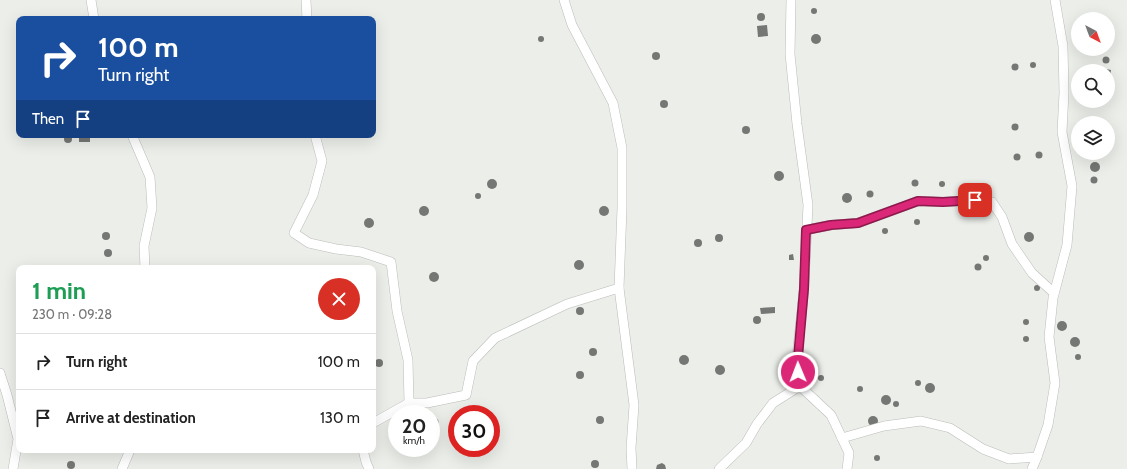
<!DOCTYPE html>
<meta charset="utf-8">
<style>
:root{--surface:#fff;--page:#f6f6f6;--text:#222;--muted:#767676;--line:#e0e0e0}
body{margin:0;font-family:Cabin,sans-serif;background:var(--page);color:var(--text);height:100vh;display:flex;flex-direction:column;font-size:15px;white-space:nowrap}
*{box-sizing:border-box;margin:0}
p{font-size:13px;color:var(--muted)}
.icon{flex:none;width:22px;height:22px;fill:none;stroke:currentColor;stroke-width:2;stroke-linecap:round;stroke-linejoin:round}
.map{position:relative;flex:1;overflow:hidden}
.side{position:absolute;left:16px;top:265px;width:360px;height:188px;display:flex;flex-direction:column;background:var(--surface);border-radius:8px;box-shadow:0 4px 16px #0002}
.side>*{flex:none}
.top-card{position:absolute;left:16px;top:16px;width:360px;height:122px;border-radius:8px;box-shadow:0 4px 16px #0002;background:#1a4fa0;color:#fff;overflow:hidden}
.needle{width:26px;rotate:139deg}
.tools{position:absolute;left:1071px;top:12px;display:grid;gap:8px}
.tools a{display:grid;place-items:center;width:44px;height:44px;border-radius:50%;background:var(--surface);box-shadow:0 4px 16px #0002;font-size:20px}
.speed{position:absolute;left:388px;top:405px;display:flex;gap:8px;font-size:20px;font-weight:700;text-align:center}
.speed>*{display:grid;place-content:center;width:52px;height:52px;border-radius:50%;background:var(--surface);box-shadow:0 4px 16px #0002;line-height:1}
.speed small{font-size:10px;font-weight:400}
.speed .limit{border:6px solid #d22;background:#fff;color:#111}
.pin{position:absolute;display:grid;place-items:center;width:34px;height:34px;color:#fff;margin:-17px;border-radius:8px;box-shadow:0 2px 6px #0006}
.me{position:absolute;width:44px;margin:-22px;rotate:359deg;stroke-linejoin:round;filter:drop-shadow(0 0 3px #0008)}
.turn{display:flex;align-items:center;gap:14px;height:84px;padding:0 16px;font-size:18px}
.turn .icon{width:52px;height:52px;stroke-width:2.5}
.turn b{display:block;font-size:28px;line-height:34px}
.then{display:flex;align-items:center;height:38px;padding:0 16px;background:#0003;gap:8px;font-size:15px}
.round{display:grid;place-items:center;flex:none;width:42px;height:42px;border-radius:21px;background:var(--page)}
.summary{display:flex;align-items:center;justify-content:space-between;height:68px;padding:0 16px}
h1{font-size:24px;font-weight:700;line-height:30px;color:#1e9e55}
ul{padding:0;list-style:none}
li{display:flex;align-items:center;gap:12px;height:56px;padding:0 16px;border-top:1px solid var(--line)}
li div{flex:1}
li b{display:block;font-size:15px}
li em{font-style:normal}
.map>svg:first-child{display:block}
</style>
<div class="map">
<svg width="1127" height="469" viewBox="0 0 1127 469">
<rect width="100%" height="100%" fill="#ebeee9"/>
<g fill="#757774">
<circle cx="814" cy="11" r="3"/>
<circle cx="761" cy="17" r="4"/>
<path d="M 767,25 L 768,36 L 758,37 L 757,26 Z"/>
<circle cx="816" cy="39" r="5"/>
<circle cx="541" cy="39" r="3"/>
<circle cx="656" cy="56" r="4"/>
<circle cx="1106" cy="60" r="3.5"/>
<circle cx="1033" cy="65" r="3"/>
<circle cx="1015" cy="67" r="3.5"/>
<path d="M 1101,68 L 1111,70 L 1109,82 L 1108,71 L 1100,71 Z"/>
<circle cx="664" cy="104" r="4"/>
<circle cx="1015" cy="127" r="3.5"/>
<circle cx="746" cy="130" r="4"/>
<circle cx="68" cy="139" r="4"/>
<rect x="79" y="135" width="11" height="7"/>
<circle cx="1039" cy="155" r="3.5"/>
<circle cx="1017" cy="157" r="3.5"/>
<circle cx="1095" cy="167" r="5"/>
<circle cx="779" cy="176" r="5"/>
<circle cx="1094" cy="180" r="3.5"/>
<circle cx="492" cy="184" r="5"/>
<circle cx="915" cy="183" r="3.5"/>
<circle cx="942" cy="184" r="3"/>
<circle cx="870" cy="194" r="3.5"/>
<circle cx="478" cy="196" r="3"/>
<circle cx="847" cy="198" r="5"/>
<circle cx="604" cy="211" r="5"/>
<circle cx="424" cy="211" r="5"/>
<circle cx="369" cy="223" r="5"/>
<circle cx="917" cy="222" r="3"/>
<circle cx="885" cy="231" r="3"/>
<circle cx="106" cy="236" r="4"/>
<circle cx="1029" cy="237" r="5"/>
<circle cx="719" cy="238" r="4"/>
<circle cx="698" cy="243" r="4"/>
<circle cx="108" cy="253" r="4"/>
<path d="M 793,254 L 794,260 L 789,260 L 789,255 Z"/>
<circle cx="986" cy="258" r="3"/>
<circle cx="579" cy="265" r="5"/>
<circle cx="978" cy="267" r="3.5"/>
<circle cx="434" cy="277" r="5"/>
<circle cx="1037" cy="288" r="3"/>
<path d="M 775,307 L 775,313 L 761,314 L 760,308 Z"/>
<circle cx="580" cy="311" r="4"/>
<circle cx="757" cy="320" r="4"/>
<circle cx="1026" cy="322" r="3"/>
<circle cx="1062" cy="326" r="5"/>
<circle cx="1026" cy="339" r="3"/>
<circle cx="1075" cy="342" r="5"/>
<circle cx="593" cy="352" r="4"/>
<circle cx="1078" cy="357" r="3"/>
<circle cx="684" cy="360" r="5"/>
<circle cx="379" cy="363" r="4"/>
<circle cx="720" cy="370" r="5"/>
<circle cx="580" cy="375" r="4"/>
<circle cx="821" cy="378" r="3"/>
<circle cx="918" cy="383" r="3"/>
<circle cx="930" cy="388" r="5"/>
<circle cx="860" cy="389" r="3"/>
<circle cx="886" cy="400" r="5"/>
<circle cx="896" cy="404" r="3"/>
<circle cx="873" cy="421" r="5"/>
<circle cx="600" cy="420" r="4"/>
<circle cx="435" cy="422" r="3.5"/>
<circle cx="877" cy="458" r="3"/>
<circle cx="595" cy="464" r="4"/>
<circle cx="71" cy="465" r="4"/>
<path d="M 662,463 L 665,465 L 666,469 L 656,469 L 657,465 Z"/>
</g>
<g fill="none" stroke-linecap="round" stroke-linejoin="round">
<g stroke="#babdb9" stroke-width="10">
<g id="minor">
<path d="M 91,0 L 94,19"/>
<path d="M 306,0 L 307,19"/>
<path d="M 564,0 L 572,25 L 613,103 L 622,148 L 622,208 L 619,288 L 634,405 L 631,448 L 632,469"/>
<path d="M 791,0 L 790,54 L 797,124 L 808,205 L 804,289 L 797,357 L 800,386 L 831,415 L 849,453 L 847,469"/>
<path d="M 132,135 L 150,177 L 152,208 L 144,246 L 145,268"/>
<path d="M 315,135 L 322,161 L 313,195 L 294,233 L 309,243 L 336,249 L 361,252 L 391,262 L 397,311 L 408,360 L 409,403"/>
<path d="M 806,230 L 831,225 L 858,223 L 918,201 L 943,202 L 975,200 L 992,202 L 1002,217 L 1012,244 L 1032,273 L 1054,293"/>
<path d="M 0,373 L 7,395 L 18,439 L 13,469"/>
<path d="M 373,423 L 409,403 L 427,403 L 466,395 L 473,361 L 495,338 L 567,304 L 619,288"/>
<path d="M 842,438 L 884,426 L 921,421 L 950,428 L 983,449 L 1009,459 L 1037,457 L 1048,425 L 1055,383 L 1049,337 L 1053,298 L 1067,245 L 1072,186 L 1062,132 L 1064,93 L 1063,46 L 1055,0"/>
<path d="M 363,450 L 366,462 L 369,469"/>
<path d="M 122,469 L 130,450"/>
<path d="M 719,469 L 746,443 L 757,424 L 773,403 L 800,386"/>
<path d="M 1032,469 L 1037,457"/>
</g>
</g>
<use href="#minor" stroke="#fff" stroke-width="9"/>
</g>
<g fill="none" stroke-linecap="round" stroke-linejoin="round">
<g stroke="#8e194d" stroke-width="10">
<path id="route" d="M 798,372 L 798,357 L 804,289 L 806,230 L 831,225 L 858,223 L 918,201 L 943,202 L 975,200"/>
</g>
<use href="#route" stroke="#db2777" stroke-width="7"/>
</g>
</svg>
<div class="tools">
<a><svg class="needle" viewBox="-14 -14 28 28"><path d="M0-13l5 13h-10z" fill="#e53935"/><path d="M0 13l5-13h-10z" fill="#767676"/></svg></a>
<a><svg class="icon" aria-label="search" viewBox="0 0 24 24"><circle cx="10" cy="10" r="6"/><path d="M15 15l6 6"/></svg></a>
<a><svg class="icon" aria-label="layers" viewBox="0 0 24 24"><path d="M12 4l9 5-9 5-9-5zM3 14l9 5 9-5"/></svg></a>
</div>
<div class="speed"><div>20<small>km/h</small></div><div class="limit">30</div></div>
<div class="pin" style="left:975px;top:200px;background:#d93025"><svg class="icon" aria-label="arrive" viewBox="0 0 24 24"><path d="M6 21V4h12l-3 4 3 4H6"/></svg></div>
<svg class="me" style="left:798px;top:372px" viewBox="-20 -20 40 40"><circle r="17" fill="#db2777" stroke="#fff" stroke-width="3"/><path d="M0-11L8 9 0 5-8 9z" fill="#fff"/></svg>
<div class="top-card">
<div class="turn"><svg class="icon" aria-label="right" viewBox="0 0 24 24"><path d="M7 20v-9h11M14 6l5 5-5 5"/></svg><div><b>100 m</b>Turn right</div></div>
<div class="then">Then<svg class="icon" aria-label="arrive" viewBox="0 0 24 24"><path d="M6 21V4h12l-3 4 3 4H6"/></svg></div>
</div>
<section class="side">
<div class="summary"><div><h1>1 min</h1><p>230 m · 09:28</p></div><a class="round" style="background:#d93025;color:#fff"><svg class="icon" aria-label="close" viewBox="0 0 24 24"><path d="M6 6l12 12M18 6L6 18"/></svg></a></div>
<ul>
<li><svg class="icon" aria-label="right" viewBox="0 0 24 24"><path d="M7 20v-9h11M14 6l5 5-5 5"/></svg><div><b>Turn right</b></div><em>100 m</em></li>
<li><svg class="icon" aria-label="arrive" viewBox="0 0 24 24"><path d="M6 21V4h12l-3 4 3 4H6"/></svg><div><b>Arrive at destination</b></div><em>130 m</em></li>
</ul>
</section>
</div>
